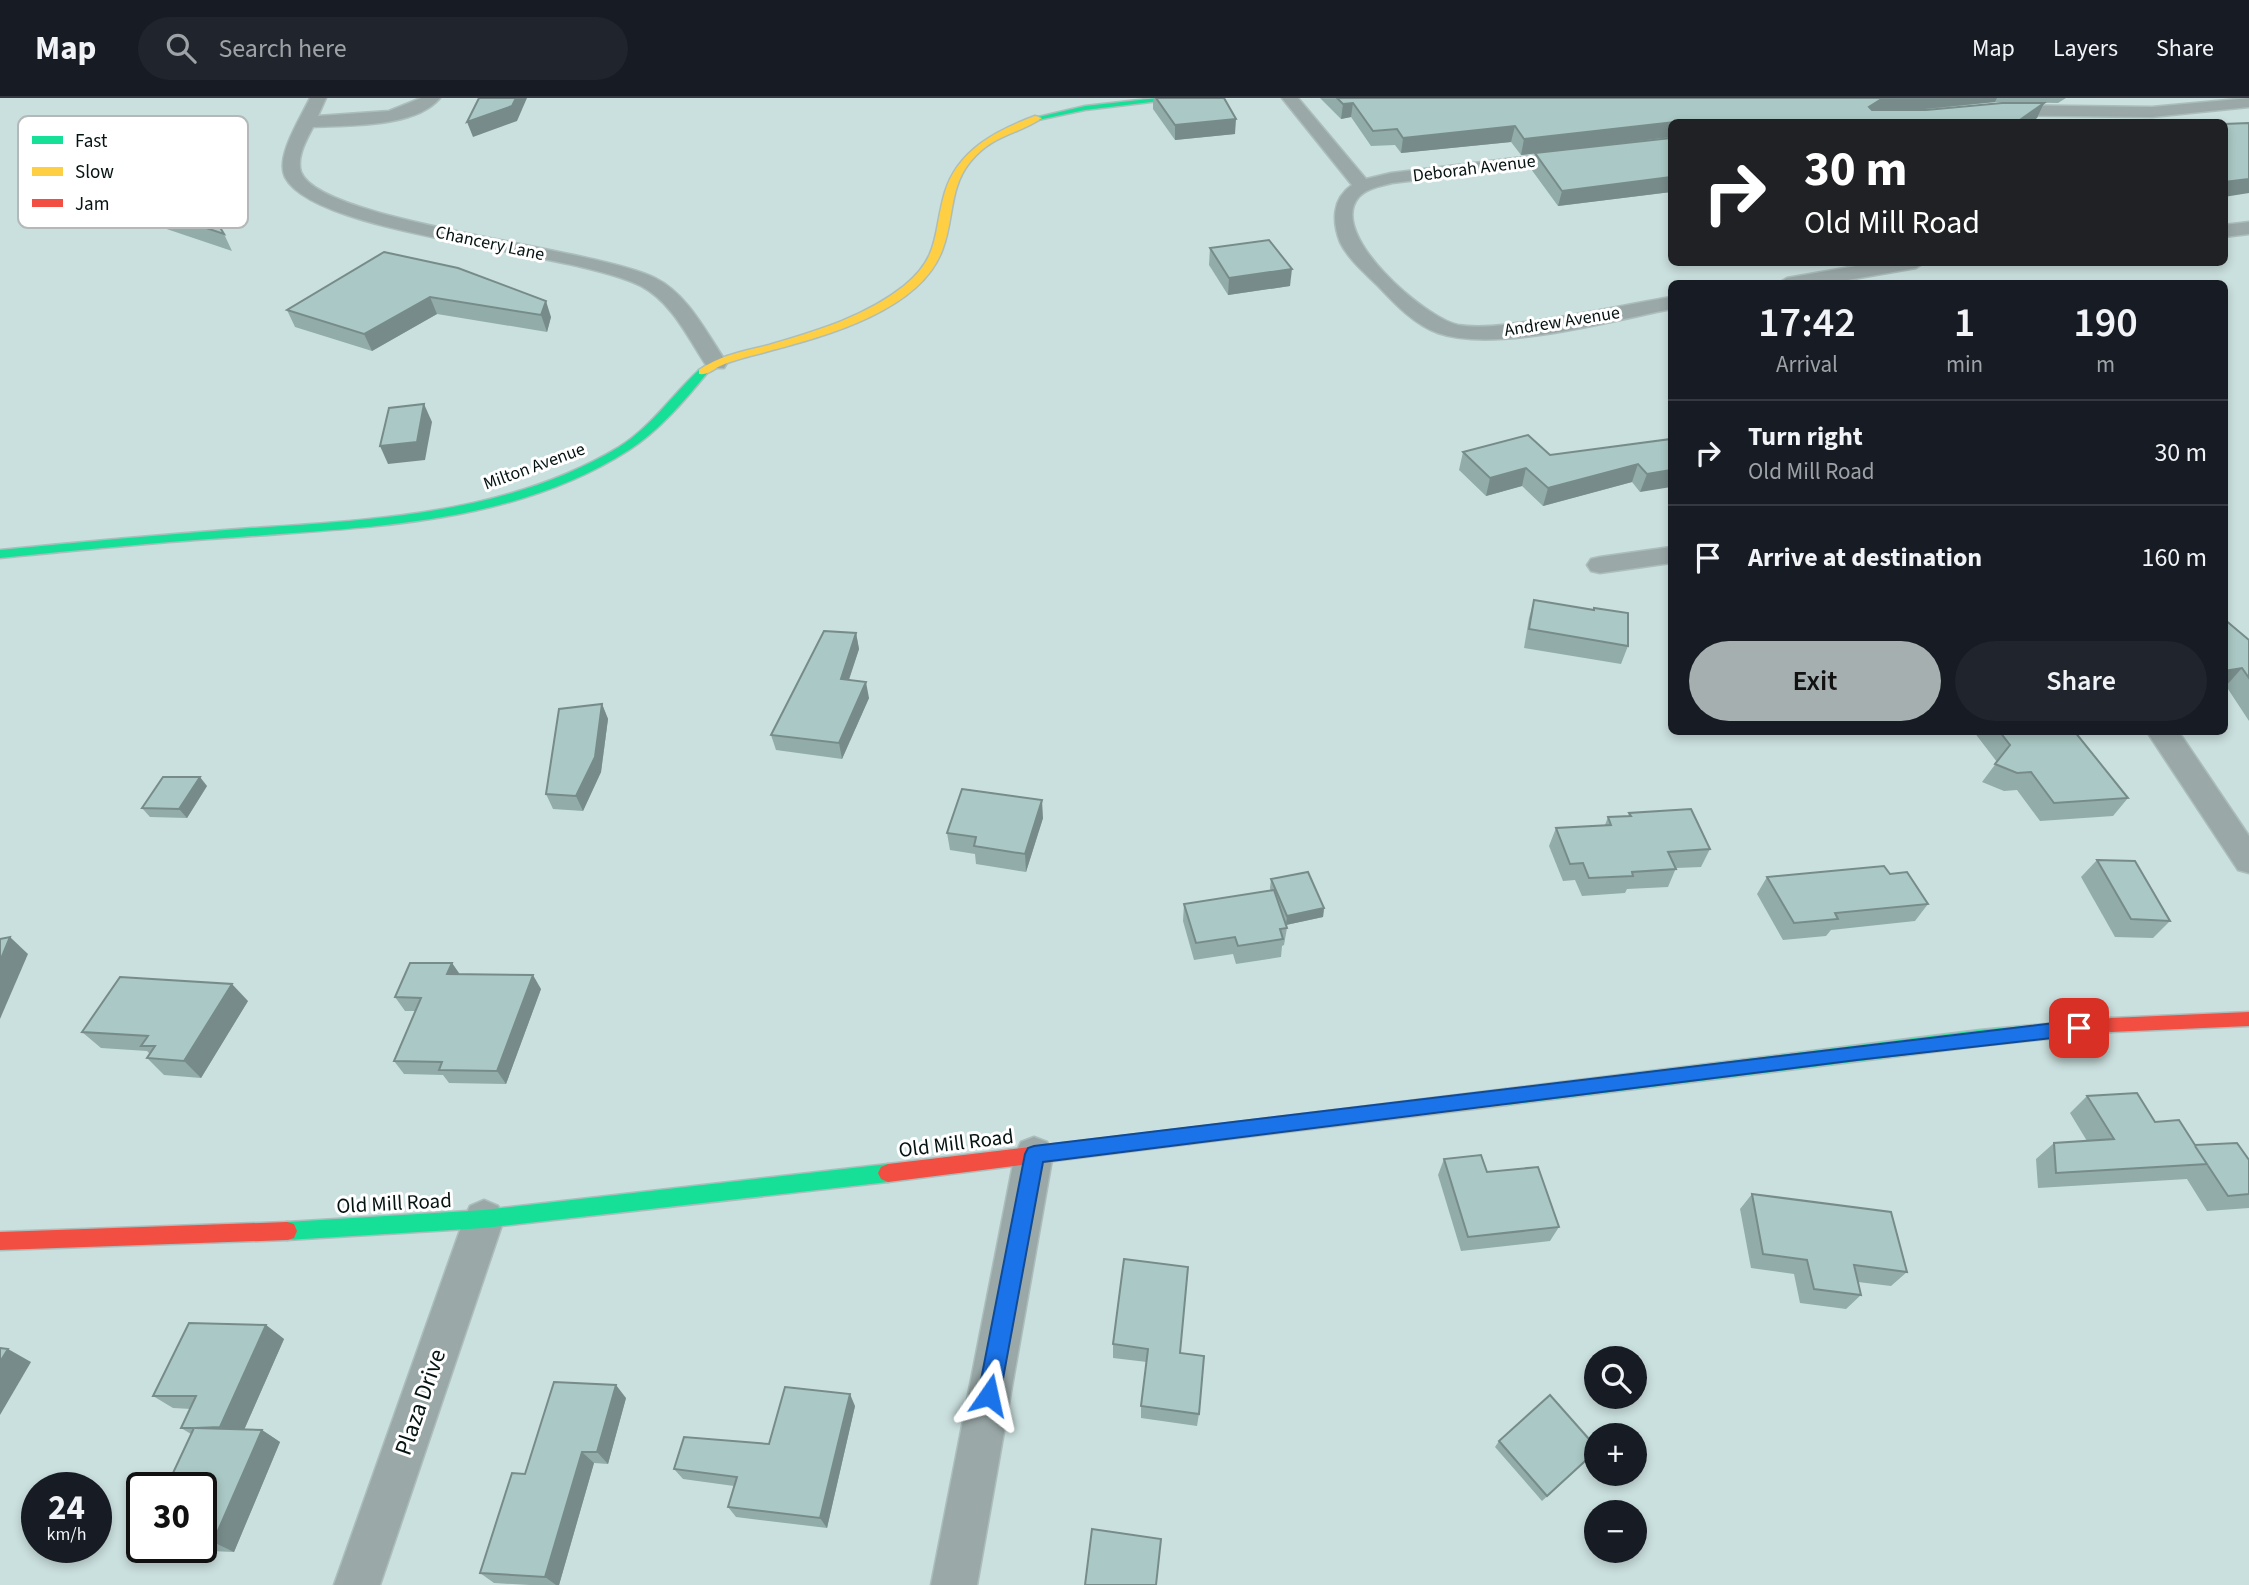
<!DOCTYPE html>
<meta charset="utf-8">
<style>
:root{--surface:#171b24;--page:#20242c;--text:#f1f3f6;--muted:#9ea1a6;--line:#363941;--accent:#a6afaf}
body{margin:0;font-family:"Source Sans 3",sans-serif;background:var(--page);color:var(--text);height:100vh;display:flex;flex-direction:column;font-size:26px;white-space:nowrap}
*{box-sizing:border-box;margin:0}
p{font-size:23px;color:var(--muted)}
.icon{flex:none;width:38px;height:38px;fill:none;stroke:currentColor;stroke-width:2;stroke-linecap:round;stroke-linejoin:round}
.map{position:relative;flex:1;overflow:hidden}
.details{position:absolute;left:1668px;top:182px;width:560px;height:455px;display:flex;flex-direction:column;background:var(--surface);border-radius:10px;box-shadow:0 4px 10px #0003}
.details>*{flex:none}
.guide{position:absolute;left:1668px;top:21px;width:560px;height:147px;border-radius:10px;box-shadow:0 4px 10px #0003;background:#202124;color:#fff;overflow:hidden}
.fabs{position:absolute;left:1584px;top:1248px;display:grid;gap:14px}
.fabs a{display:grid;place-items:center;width:63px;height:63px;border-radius:50%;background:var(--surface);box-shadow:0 4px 10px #0003;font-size:35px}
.speed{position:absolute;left:21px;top:1374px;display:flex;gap:14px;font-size:35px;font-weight:700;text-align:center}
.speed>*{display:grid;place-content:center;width:91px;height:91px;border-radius:50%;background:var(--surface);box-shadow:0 4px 10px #0003;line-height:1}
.speed small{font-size:18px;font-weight:400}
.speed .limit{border:4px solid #111;border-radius:10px;background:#fff;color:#111}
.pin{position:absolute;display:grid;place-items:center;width:60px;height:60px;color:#fff;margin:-30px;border-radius:14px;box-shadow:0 4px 10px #0006}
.me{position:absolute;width:77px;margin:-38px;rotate:11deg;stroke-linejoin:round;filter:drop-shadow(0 0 5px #0008)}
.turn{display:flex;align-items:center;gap:24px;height:147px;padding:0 21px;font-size:32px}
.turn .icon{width:91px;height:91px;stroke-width:2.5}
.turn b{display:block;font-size:49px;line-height:60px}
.eta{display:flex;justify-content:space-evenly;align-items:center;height:119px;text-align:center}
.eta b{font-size:42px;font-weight:600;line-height:49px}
.primary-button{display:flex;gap:14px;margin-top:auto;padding:14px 21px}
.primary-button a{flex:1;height:80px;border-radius:42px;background:var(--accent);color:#111;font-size:28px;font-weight:600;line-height:80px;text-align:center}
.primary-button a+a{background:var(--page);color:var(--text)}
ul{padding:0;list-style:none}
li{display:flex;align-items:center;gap:21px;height:105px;padding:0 21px;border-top:2px solid var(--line)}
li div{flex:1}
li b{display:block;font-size:26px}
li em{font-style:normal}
header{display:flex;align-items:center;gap:42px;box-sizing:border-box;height:98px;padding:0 35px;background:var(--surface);border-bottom:2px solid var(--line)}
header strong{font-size:33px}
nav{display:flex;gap:38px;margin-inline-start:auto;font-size:24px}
.search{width:490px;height:63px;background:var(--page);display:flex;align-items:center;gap:18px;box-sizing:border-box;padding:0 24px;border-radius:38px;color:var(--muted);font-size:26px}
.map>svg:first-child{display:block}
</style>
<header>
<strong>Map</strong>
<div class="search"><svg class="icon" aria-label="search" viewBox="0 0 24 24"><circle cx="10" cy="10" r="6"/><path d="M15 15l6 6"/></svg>Search here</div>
<nav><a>Map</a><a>Layers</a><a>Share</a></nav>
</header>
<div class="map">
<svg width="2249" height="1487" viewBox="0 0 2249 1487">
<rect width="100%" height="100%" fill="#cae0de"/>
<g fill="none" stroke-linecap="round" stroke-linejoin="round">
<g stroke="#acbebc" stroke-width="3">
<g id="street">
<path d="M 310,0 L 326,0 L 318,18 L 389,13 L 421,0 L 440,0 C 415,30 349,27 313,29 C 307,41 296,59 301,74 C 319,124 596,150 655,180 C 688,196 707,236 727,265 L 724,270 L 708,270 C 689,242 673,205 641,188 C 573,153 315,138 285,79 C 275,59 301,19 310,0 Z"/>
<path d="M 1282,0 L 1298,0 L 1366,81 L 1391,75 L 1575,53 L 1581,54 L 1584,58 L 1581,62 L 1575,63 L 1392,85 C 1381,88 1366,90 1358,100 C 1328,137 1425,220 1458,227 C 1482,231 1510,226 1533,223 C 1579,217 1625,207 1671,199 L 1671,211 C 1611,223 1495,255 1438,235 C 1415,227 1395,206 1379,189 C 1366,176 1348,161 1340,144 C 1332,123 1332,101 1352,87 Z"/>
<path d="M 2249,0 L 2249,9 L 2152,19 L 1997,17 L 1989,12 L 1997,7 L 2152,9 Z"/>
<path d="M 2249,124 L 2249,136 L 2224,139 L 2224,127 Z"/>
<path d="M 1879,164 L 1925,164 L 1916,170 L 1825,186 L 1777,186 L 1787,180 Z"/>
<path d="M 1671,449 L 1671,465 L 1600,475 L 1591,473 L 1587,467 L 1591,461 L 1600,459 Z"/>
<path d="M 2147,634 L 2178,634 L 2183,640 L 2249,738 L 2249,775 L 2238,772 Z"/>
<path d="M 1034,1039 L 1047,1044 L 1053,1056 L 977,1487 L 931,1487 L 1015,1056 L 1021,1044 Z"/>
<path d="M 484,1102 L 498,1108 L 504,1121 L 380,1487 L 334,1487 L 464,1121 L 470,1108 Z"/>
</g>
</g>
<g stroke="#acbebc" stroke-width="3">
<g id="fast">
<path d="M 1157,0 L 1184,0 L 1085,12 L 1038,22 L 1034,20 L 1085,8 Z"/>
<path d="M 699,272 L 708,274 C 686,301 659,333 629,352 C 514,426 370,429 239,439 C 159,444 79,452 0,460 L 0,452 C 79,444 159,437 238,431 C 368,422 504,418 619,349 C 651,329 672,297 699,272 Z"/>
<path d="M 2111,920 L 2117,922 L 2120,927 L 2117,932 L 2111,934 L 1980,948 L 1506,1007 L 1499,1005 L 1497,999 L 1499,993 L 1506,991 L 1980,932 Z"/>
<path d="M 888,1066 L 895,1069 L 898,1075 L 895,1081 L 888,1084 L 484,1130 L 287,1142 L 280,1140 L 277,1133 L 280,1126 L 287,1124 L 484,1112 Z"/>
</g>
</g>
<g stroke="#acbebc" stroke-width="3">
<g id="slow">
<path d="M 1035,18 L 1042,20 C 1017,37 993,36 970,64 C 949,90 954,121 943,150 C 922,212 826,238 769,253 C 752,258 734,261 718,269 C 711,273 707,277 699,276 L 699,272 C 720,257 745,253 769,247 C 816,233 865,219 904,188 C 941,158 933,134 945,94 C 958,52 997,32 1035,18 Z"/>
<path d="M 1506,991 L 1513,993 L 1515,999 L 1513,1005 L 1506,1007 L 1189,1046 L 1182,1044 L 1180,1038 L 1182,1032 L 1189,1030 Z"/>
</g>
</g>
<g stroke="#acbebc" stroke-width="3">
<g id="jam">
<path d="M 2249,914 L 2249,928 L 2111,934 L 2105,932 L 2102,927 L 2105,922 L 2111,920 Z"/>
<path d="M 1189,1030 L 1196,1032 L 1198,1038 L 1196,1044 L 1189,1046 L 888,1084 L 881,1081 L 878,1075 L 881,1069 L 888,1066 Z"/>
<path d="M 287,1124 L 294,1126 L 297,1133 L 294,1140 L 287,1142 L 0,1152 L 0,1134 Z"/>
</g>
</g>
<use href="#street" fill="#9aa9a8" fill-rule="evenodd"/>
<use href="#fast" fill="#16e098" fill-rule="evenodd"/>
<use href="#slow" fill="#ffcf43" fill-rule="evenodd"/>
<use href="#jam" fill="#f24e42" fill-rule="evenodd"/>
</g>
<g fill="#92aca9">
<path d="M 1153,0 L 1224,0 L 1235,36 L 1175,42 L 1153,11 Z"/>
<path d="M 1320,0 L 2066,0 L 2058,5 L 1995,4 L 1922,12 L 2044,5 L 2037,20 L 2031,24 L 1671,24 L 1671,94 L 1558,108 L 1531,71 L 1535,55 L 1671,39 L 1521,57 L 1511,44 L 1401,55 L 1395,47 L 1371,48 L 1351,19 L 1341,21 Z"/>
<path d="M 113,99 L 224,136 L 232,153 L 122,116 Z"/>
<path d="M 1210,150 L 1290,188 L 1228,197 L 1209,167 Z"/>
<path d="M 384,154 L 551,219 L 547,234 L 437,216 L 372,253 L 295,229 L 287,212 Z"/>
<path d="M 1671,341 L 1640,394 L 1632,384 L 1543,408 L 1522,388 L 1486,398 L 1459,372 L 1463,354 L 1550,357 Z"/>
<path d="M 1534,502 L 1593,512 L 1628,548 L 1621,566 L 1524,550 L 1529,520 Z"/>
<path d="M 2224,521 L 2249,542 L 2249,623 L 2226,588 L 2224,588 Z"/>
<path d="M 856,535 L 859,551 L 849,582 L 869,600 L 842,661 L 776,652 L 771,637 Z"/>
<path d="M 602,606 L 608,621 L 601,674 L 583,713 L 553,711 L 546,696 Z"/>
<path d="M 1974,634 L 2075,634 L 2128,700 L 2113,718 L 2040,723 L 2017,692 L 2004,693 L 1982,684 L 1997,664 Z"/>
<path d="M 207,688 L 187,720 L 150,719 L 142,710 Z"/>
<path d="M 1629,715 L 1710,751 L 1701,769 L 1676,770 L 1668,789 L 1627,791 L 1625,795 L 1582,798 L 1575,782 L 1563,783 L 1549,748 L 1556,730 L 1605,727 L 1608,719 L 1628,719 Z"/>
<path d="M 1043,720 L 1026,774 L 976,766 L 975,756 L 950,752 L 947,735 Z"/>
<path d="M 2097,762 L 2170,823 L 2153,840 L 2115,839 L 2081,779 Z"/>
<path d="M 1890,776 L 1928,806 L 1915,823 L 1831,832 L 1826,838 L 1783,842 L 1757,796 L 1767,779 Z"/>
<path d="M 1271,781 L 1324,810 L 1323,819 L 1286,827 L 1287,830 L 1284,847 L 1282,848 L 1281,859 L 1236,866 L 1233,856 L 1194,862 L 1183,823 L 1184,806 L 1271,793 L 1270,790 Z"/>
<path d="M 452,865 L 460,877 L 541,891 L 506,986 L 449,985 L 443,977 L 404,976 L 394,963 L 415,913 L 405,913 L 395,899 Z"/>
<path d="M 248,903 L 201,980 L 164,977 L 147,960 L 150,956 L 147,953 L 101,950 L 82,934 Z"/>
<path d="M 2087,998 L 2155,1024 L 2195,1047 L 2249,1062 L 2249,1110 L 2207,1113 L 2187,1081 L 2038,1090 L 2036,1061 L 2054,1045 L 2087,1043 L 2070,1015 Z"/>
<path d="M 1444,1061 L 1487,1074 L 1559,1129 L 1550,1143 L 1461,1153 L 1438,1077 Z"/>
<path d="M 1752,1096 L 1907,1174 L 1891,1188 L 1858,1184 L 1861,1197 L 1846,1211 L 1800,1205 L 1794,1176 L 1751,1170 L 1740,1111 Z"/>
<path d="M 266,1227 L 284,1241 L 244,1332 L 262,1332 L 280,1344 L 234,1454 L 163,1451 L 158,1449 L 201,1449 L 201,1390 L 191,1336 L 181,1330 L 191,1311 L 173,1310 L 153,1298 Z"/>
<path d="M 1113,1246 L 1180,1255 L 1199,1316 L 1197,1328 L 1141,1320 L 1141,1308 L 1147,1264 L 1113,1260 Z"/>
<path d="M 626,1300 L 608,1366 L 594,1365 L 559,1487 L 530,1487 L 494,1485 L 480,1475 L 525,1376 Z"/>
<path d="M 855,1308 L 827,1430 L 736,1419 L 728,1409 L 734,1388 L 683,1381 L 674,1371 L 769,1346 Z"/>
<path d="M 1499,1343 L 1592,1357 L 1542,1403 L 1495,1349 Z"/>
</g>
<g fill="#778c8a">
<path d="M 516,0 L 527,0 L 517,23 L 473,39 L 467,24 Z"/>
<path d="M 1895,0 L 1997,0 L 1995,4 L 1874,16 L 1869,9 L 1880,2 Z"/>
<path d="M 1353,5 L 1351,19 L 1341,21 L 1343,6 Z"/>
<path d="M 2044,5 L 2037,20 L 2031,24 L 2017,24 Z"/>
<path d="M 1236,21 L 1235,36 L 1175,42 L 1175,27 Z"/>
<path d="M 1671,25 L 1671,39 L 1521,57 L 1524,41 Z"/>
<path d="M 1515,28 L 1511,44 L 1401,55 L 1403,40 Z"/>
<path d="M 1671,79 L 1671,94 L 1558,108 L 1562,93 Z"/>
<path d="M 2249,81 L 2249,95 L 2224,99 L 2224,84 Z"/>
<path d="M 1292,171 L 1290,188 L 1228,197 L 1229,180 Z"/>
<path d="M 430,199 L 437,216 L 372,253 L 364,236 Z"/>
<path d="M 546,203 L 551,219 L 547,234 L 541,217 Z"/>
<path d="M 424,306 L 432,324 L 425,362 L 388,366 L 380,348 Z"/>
<path d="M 1638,366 L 1632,384 L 1543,408 L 1548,390 Z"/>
<path d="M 1526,370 L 1522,388 L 1486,398 L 1490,380 Z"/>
<path d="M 1671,372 L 1671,389 L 1640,394 L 1647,376 Z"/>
<path d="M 856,535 L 859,551 L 844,596 L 841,581 Z"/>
<path d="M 2242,570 L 2226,588 L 2224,588 L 2224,573 Z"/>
<path d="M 866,584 L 869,600 L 842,661 L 839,645 Z"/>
<path d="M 602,606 L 608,621 L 601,674 L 583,713 L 576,698 Z"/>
<path d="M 200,679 L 207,688 L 187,720 L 179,711 Z"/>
<path d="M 1042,702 L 1043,720 L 1026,774 L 1025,756 Z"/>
<path d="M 1324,810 L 1323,819 L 1286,827 L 1287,818 Z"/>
<path d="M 10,839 L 28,856 L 0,921 L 0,863 Z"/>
<path d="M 452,865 L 461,878 L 447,876 Z"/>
<path d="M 533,877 L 541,891 L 506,986 L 497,973 Z"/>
<path d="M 232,886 L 248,903 L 201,980 L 184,963 Z"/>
<path d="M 266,1227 L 284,1241 L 240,1341 L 220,1329 Z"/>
<path d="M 8,1251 L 31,1264 L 0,1317 L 0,1264 Z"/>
<path d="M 616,1287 L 626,1300 L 608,1366 L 597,1354 Z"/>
<path d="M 850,1296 L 855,1308 L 827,1430 L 820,1420 Z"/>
<path d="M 262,1332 L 280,1344 L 234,1454 L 213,1444 Z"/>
<path d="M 582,1354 L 594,1365 L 559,1487 L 556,1487 L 545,1479 Z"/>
</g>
<g fill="#aac8c5" stroke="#778c8a" stroke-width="2">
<path d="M 479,0 L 516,0 L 512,8 L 467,24 Z"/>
<path d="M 1156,0 L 1224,0 L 1236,21 L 1175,27 Z"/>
<path d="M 1337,0 L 1895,0 L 1880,2 L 1869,9 L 1872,12 L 1926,12 L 2002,5 L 2044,5 L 2017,24 L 1675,24 L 1524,41 L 1515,28 L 1403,40 L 1397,31 L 1373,33 L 1353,5 L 1343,6 Z"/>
<path d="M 2249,25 L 2249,81 L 2224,84 L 2224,26 Z"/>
<path d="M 1671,40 L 1671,79 L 1562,93 L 1535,55 Z"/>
<path d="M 191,82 L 224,136 L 113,99 Z"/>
<path d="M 1269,142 L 1292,171 L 1229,180 L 1210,150 Z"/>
<path d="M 384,154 L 458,170 L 546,203 L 541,217 L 430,199 L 364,236 L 287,212 Z"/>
<path d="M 424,306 L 417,344 L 380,348 L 389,310 Z"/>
<path d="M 1528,337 L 1550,357 L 1671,341 L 1671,372 L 1647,376 L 1638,366 L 1548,390 L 1526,370 L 1490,380 L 1463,354 Z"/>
<path d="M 1534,502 L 1594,512 L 1594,510 L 1628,515 L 1628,548 L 1529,531 Z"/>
<path d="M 2224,521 L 2249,542 L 2249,580 L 2242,570 L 2224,573 Z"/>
<path d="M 824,533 L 856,535 L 841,581 L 866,584 L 839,645 L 771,637 Z"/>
<path d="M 602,606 L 595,659 L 576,698 L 546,696 L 559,611 Z"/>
<path d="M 2000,634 L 2075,634 L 2128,700 L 2054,705 L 2031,674 L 2017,675 L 1995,666 L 2010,647 Z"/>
<path d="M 163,679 L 200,679 L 179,711 L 142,710 Z"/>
<path d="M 962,691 L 1042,702 L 1025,756 L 974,748 L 976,739 L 947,735 Z"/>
<path d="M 1691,711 L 1710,751 L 1668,754 L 1676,771 L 1632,774 L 1633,778 L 1589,780 L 1583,765 L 1570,766 L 1556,730 L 1611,727 L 1608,719 L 1631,718 L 1629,715 Z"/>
<path d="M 2097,762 L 2135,763 L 2170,823 L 2131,821 Z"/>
<path d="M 1884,768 L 1890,776 L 1907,774 L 1928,806 L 1835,815 L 1838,821 L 1794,825 L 1767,779 Z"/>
<path d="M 1308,774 L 1324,810 L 1287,818 L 1271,781 Z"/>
<path d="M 1274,792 L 1287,830 L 1280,831 L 1283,841 L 1238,848 L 1235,839 L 1196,845 L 1184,806 Z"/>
<path d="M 10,839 L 0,863 L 0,841 Z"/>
<path d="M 410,865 L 452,865 L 447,876 L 533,877 L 497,973 L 439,972 L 442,964 L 394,963 L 421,900 L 395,899 Z"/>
<path d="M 120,879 L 232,886 L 184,963 L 147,960 L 155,948 L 141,948 L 148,938 L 82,934 Z"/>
<path d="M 2137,995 L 2155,1024 L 2179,1022 L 2195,1047 L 2237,1045 L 2249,1062 L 2249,1096 L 2228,1098 L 2195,1048 L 2207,1066 L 2056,1075 L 2054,1045 L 2114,1041 L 2087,998 Z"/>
<path d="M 1481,1057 L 1487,1074 L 1538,1069 L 1559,1129 L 1468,1139 L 1444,1061 Z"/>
<path d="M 1752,1096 L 1891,1114 L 1907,1174 L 1854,1167 L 1861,1197 L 1814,1191 L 1807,1162 L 1763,1156 Z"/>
<path d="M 1124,1161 L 1188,1169 L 1180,1255 L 1204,1258 L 1199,1316 L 1141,1308 L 1148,1251 L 1113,1246 Z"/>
<path d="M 189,1225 L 266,1227 L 220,1329 L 195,1330 L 262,1332 L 213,1444 L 201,1444 L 201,1390 L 166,1390 L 194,1330 L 181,1330 L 196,1298 L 153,1298 Z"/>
<path d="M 0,1250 L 8,1251 L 0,1264 Z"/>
<path d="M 554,1284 L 616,1287 L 597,1354 L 582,1354 L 545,1479 L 480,1475 L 512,1375 L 525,1376 Z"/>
<path d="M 785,1289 L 850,1296 L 820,1420 L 728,1409 L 737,1379 L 674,1371 L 684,1339 L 769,1346 Z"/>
<path d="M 1550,1297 L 1596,1349 L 1596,1353 L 1547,1398 L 1499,1343 Z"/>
<path d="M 1092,1431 L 1161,1441 L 1156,1487 L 1085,1487 Z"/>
</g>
<path fill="#1a73e8" stroke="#114b97" stroke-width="2" d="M 2079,922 L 2085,924 L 2088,930 L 2085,935 L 2079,937 L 1857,962 L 1043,1064 L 1000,1297 L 997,1305 L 989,1308 L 982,1305 L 978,1297 L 1025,1056 L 1028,1050 L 1034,1048 Z"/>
<g text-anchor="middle" stroke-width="6" stroke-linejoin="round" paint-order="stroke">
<g font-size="18" fill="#051312" stroke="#fff">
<text transform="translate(1474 70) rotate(-7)" y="6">Deborah Avenue</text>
<text transform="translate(490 145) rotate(12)" y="6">Chancery Lane</text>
<text transform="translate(1562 223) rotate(-9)" y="6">Andrew Avenue</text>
<text transform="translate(534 368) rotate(-20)" y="6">Milton Avenue</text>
</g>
<g font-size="21" fill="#051312" stroke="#fff">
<text transform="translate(956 1045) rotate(-7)" y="7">Old Mill Road</text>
<text transform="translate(394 1105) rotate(-3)" y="7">Old Mill Road</text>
</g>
<g font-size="24" fill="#051312" stroke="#fff">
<text transform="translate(420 1304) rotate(-71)" y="8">Plaza Drive</text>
</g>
</g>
<rect x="18" y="18" width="230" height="112" rx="10" fill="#fff" stroke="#b4b8b8" stroke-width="2"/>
<rect x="32" y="38" width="31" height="8" fill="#16e098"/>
<rect x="32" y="69" width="31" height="9" fill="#ffcf43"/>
<rect x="32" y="101" width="31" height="8" fill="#f24e42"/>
<g font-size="19" fill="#051312">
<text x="75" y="49">Fast</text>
<text x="75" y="80">Slow</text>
<text x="75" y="112">Jam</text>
</g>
</svg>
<div class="fabs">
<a><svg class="icon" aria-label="search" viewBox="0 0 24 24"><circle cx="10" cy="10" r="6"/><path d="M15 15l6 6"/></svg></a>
<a>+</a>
<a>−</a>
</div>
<div class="speed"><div>24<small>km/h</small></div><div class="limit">30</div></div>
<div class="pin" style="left:2079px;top:930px;background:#d93025"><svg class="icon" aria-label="arrive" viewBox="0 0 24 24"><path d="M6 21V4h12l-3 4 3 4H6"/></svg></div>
<svg class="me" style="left:989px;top:1297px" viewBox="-20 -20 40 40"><path d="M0-17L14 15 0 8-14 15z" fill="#1a73e8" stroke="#fff" stroke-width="4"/></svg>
<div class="guide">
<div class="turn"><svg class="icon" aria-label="right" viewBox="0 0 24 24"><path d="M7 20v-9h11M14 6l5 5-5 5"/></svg><div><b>30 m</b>Old Mill Road</div></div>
</div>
<section class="details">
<div class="eta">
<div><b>17:42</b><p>Arrival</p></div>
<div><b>1</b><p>min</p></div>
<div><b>190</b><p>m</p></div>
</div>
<ul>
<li><svg class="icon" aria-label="right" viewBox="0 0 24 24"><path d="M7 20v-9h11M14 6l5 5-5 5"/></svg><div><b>Turn right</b><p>Old Mill Road</p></div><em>30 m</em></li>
<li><svg class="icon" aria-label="arrive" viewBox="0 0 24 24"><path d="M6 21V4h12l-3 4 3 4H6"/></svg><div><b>Arrive at destination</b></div><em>160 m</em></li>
</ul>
<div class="primary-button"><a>Exit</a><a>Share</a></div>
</section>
</div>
